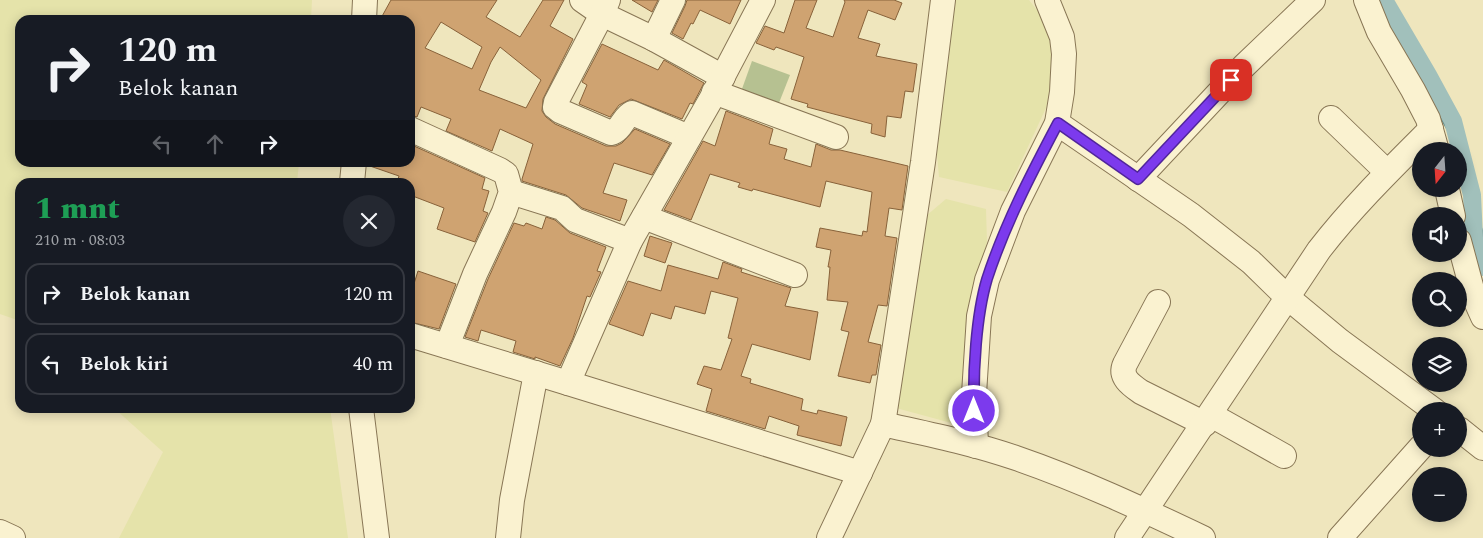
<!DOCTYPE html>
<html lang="id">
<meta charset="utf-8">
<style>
:root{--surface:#171b24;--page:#242831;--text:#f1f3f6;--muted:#9ea1a6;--line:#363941}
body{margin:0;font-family:Spectral,serif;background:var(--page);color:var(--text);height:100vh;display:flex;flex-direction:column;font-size:19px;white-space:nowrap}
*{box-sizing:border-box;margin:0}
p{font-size:16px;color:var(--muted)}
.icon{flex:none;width:28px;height:28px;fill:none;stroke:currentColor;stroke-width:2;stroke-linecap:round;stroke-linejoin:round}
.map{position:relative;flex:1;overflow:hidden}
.drawer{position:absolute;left:15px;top:178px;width:400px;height:235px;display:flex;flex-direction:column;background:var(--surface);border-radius:15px;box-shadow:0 2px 12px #0003}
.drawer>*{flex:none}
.hud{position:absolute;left:15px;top:15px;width:400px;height:152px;border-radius:15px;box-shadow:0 2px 12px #0003;background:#171b24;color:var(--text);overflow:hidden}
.needle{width:32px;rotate:197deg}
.buttons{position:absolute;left:1412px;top:142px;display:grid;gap:10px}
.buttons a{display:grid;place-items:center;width:55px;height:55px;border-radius:50%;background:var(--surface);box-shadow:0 2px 12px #0003;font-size:25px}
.pin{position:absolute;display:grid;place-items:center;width:42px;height:42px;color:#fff;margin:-21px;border-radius:10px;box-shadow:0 2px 8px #0006}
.me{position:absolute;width:55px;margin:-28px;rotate:0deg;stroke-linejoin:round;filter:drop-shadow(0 0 4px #0008)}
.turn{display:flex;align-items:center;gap:18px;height:105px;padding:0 20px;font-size:22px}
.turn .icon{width:65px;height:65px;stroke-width:2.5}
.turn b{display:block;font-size:35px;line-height:42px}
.lanes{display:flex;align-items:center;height:48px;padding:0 20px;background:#0003;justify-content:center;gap:25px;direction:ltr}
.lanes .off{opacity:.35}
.round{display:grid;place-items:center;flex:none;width:52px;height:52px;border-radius:26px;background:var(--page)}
.overview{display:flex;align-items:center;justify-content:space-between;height:85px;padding:0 20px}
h1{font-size:30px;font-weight:800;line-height:38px;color:#1e9e55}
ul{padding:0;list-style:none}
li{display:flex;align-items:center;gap:15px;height:62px;margin:0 10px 8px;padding:0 10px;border:2px solid var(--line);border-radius:15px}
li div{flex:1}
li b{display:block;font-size:19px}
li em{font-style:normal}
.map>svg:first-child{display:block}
</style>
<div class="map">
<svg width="1483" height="538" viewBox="0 0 1483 538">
<rect width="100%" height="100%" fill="#efe6bd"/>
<g fill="#e5e3aa">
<path d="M 0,0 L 312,0 L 311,20 L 20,20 L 20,162 L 299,163 L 297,182 L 20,182 L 20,321 L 0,314 Z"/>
<path d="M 952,0 L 1029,0 L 1047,23 L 1056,67 L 1046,108 L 1007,192 L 939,177 L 934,121 Z"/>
<path d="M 946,199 L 986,209 L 987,242 L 965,329 L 970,428 L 896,408 L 926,216 Z"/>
<path d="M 114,408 L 330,408 L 348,538 L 119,538 L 163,452 Z"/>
</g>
<path fill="#b6c191" d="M 752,61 L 790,75 L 775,113 L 738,100 Z"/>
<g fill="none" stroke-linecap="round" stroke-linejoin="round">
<g stroke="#688e89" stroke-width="5">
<path d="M 1412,65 L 1449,129 L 1456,151"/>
<path d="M 1459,162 L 1483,239"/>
</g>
<path stroke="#a1c0bb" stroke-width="18" d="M 1384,0 L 1428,75 L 1453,121 L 1472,195 L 1474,238 L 1483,267"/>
</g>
<g fill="#cfa371" stroke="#88623a" fill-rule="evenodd">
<path d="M 391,0 L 497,0 L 486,17 L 520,37 L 543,0 L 564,0 L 550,26 L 573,39 L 543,99 L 542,111 L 546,117 L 555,124 L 606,146 L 616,146 L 622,143 L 635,129 L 670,144 L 652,175 L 614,163 L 603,193 L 627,200 L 620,221 L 582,208 L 566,195 L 522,181 L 522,179 L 533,144 L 500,129 L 492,151 L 446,131 L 451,119 L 421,107 L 417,117 L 410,115 L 410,20 L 380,20 ZM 441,22 L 482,47 L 472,69 L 425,48 ZM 500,47 L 541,80 L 526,108 L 479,90 L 491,62 Z"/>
<path d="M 632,0 L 658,0 L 652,12 Z"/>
<path d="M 687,0 L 741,0 L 730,24 L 700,10 L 693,24 L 691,23 L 683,39 L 672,33 L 685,6 Z"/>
<path d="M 795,0 L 817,0 L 806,28 L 833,37 L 845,2 L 844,0 L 894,0 L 902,3 L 895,20 L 868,10 L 858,38 L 880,44 L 876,56 L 917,64 L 913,92 L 905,91 L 901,118 L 887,116 L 885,137 L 871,133 L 872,124 L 807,107 L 808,104 L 791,99 L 804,57 L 776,47 L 774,50 L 756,43 L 765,26 L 784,33 Z"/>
<path d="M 602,44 L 658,70 L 664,60 L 704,83 L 693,104 L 690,103 L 682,119 L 631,99 L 619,105 L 610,117 L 579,104 L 587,85 L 582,82 Z"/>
<path d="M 726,111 L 773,129 L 769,144 L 787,149 L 784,159 L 811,167 L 816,144 L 831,150 L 840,150 L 908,166 L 902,210 L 889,208 L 885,236 L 897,238 L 887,306 L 878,305 L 868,342 L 881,345 L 876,375 L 872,375 L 870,383 L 838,376 L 849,332 L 841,330 L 848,302 L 827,300 L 830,267 L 828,267 L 831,250 L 816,247 L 820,228 L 862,236 L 863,231 L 867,232 L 872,192 L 826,181 L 820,207 L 753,189 L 752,191 L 738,187 L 740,183 L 710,174 L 691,220 L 664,210 L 703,141 L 715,146 Z"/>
<path d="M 414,146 L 485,178 L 482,189 L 489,191 L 483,211 L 488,213 L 475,242 L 437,229 L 444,208 L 410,195 L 410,182 L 397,182 L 399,176 L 367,165 L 368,162 L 410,162 L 410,156 Z"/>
<path d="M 546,217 L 555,220 L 570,233 L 606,247 L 597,271 L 601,272 L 590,297 L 587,296 L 573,338 L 560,366 L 535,357 L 535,359 L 513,352 L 516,341 L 481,330 L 478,341 L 465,337 L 488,279 L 514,223 L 524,226 L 526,223 L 542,229 Z"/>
<path d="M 650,236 L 672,243 L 665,263 L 644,256 Z"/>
<path d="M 723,262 L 742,269 L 741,272 L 791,288 L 785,306 L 818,312 L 810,360 L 752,344 L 741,376 L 751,379 L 750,383 L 803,399 L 801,410 L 817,414 L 818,410 L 847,417 L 841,446 L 797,435 L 799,426 L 769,416 L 765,429 L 706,411 L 712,389 L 697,384 L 704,366 L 721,370 L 732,339 L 728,338 L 738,298 L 711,291 L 705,314 L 675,306 L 671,319 L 651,313 L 643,336 L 609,324 L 628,281 L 661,291 L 668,265 L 718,279 Z"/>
<path d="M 418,271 L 456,284 L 439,329 L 410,322 L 410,290 L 412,290 Z"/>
</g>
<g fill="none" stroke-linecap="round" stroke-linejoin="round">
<g stroke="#887655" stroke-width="26">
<g id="minor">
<path d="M 582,0 L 602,14 L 556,102 L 555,107 L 560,111 L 611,133 C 621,131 623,117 632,113 L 689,137"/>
<path d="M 608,0 L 602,14 L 654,39 L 723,77"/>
<path d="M 1366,0 L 1379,32 L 1413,90 L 1428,119 L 1437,151"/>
<path d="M 364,20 L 365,0"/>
<path d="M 654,39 L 673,0"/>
<path d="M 714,92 L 836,137"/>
<path d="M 1331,118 L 1387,172"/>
<path d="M 1057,123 L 1191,215 L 1251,262 L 1287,297 L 1340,341 L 1435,411"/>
<path d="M 410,129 L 500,170 L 506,174 L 511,192 L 504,212 L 475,274 L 447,346"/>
<path d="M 1138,179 L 1244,66 L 1313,0"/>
<path d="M 352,182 L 354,162"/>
<path d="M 1447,189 L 1453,216"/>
<path d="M 511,192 L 562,208 L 575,220 L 630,241"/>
<path d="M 644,217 L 795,275"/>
<path d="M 1459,241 L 1474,297 L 1483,317"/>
<path d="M 1158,302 L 1125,364 C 1119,377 1131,385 1141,392 L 1205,424"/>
<path d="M 410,335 L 568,383 L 630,241 L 710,101 L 763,0"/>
<path d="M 568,383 L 860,473"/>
<path d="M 361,408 L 377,538"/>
<path d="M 1211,415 L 1284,456"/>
<path d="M 883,424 L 923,162 L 943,0"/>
<path d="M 1459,429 L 1483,448"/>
<path d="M 976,446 L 974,394 L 979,316 L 987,280 L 1013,211 L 1057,123 L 1062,92 L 1064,54 L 1062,37 L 1047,0"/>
<path d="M 0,532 L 13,538"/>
<path d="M 508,538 L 512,500 L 536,373"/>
<path d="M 829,538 L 883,424 C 927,434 973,443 1016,458 C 1080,480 1142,509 1203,538"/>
<path d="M 1127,538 L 1319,250 C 1353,206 1392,168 1431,129"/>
<path d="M 1340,538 L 1421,447"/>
</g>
</g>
<use href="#minor" stroke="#faf2d0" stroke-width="24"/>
</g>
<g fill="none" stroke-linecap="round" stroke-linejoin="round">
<g stroke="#51269a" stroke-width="12">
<path id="route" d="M 974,411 C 973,372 976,316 987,279 C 1005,224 1031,174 1058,123 L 1138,179 L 1231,80"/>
</g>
<use href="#route" stroke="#7c3aed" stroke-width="9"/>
</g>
</svg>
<div class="buttons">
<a><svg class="needle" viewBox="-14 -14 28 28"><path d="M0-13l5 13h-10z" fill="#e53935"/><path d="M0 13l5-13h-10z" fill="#9ea1a6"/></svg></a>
<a><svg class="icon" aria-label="sound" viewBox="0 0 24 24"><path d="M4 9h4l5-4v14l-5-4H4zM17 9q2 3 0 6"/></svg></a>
<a><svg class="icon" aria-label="search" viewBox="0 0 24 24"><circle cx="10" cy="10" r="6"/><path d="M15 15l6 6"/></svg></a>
<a><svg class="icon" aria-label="layers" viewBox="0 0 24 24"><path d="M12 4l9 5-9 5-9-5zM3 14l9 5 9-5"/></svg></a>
<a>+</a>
<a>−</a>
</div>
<div class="pin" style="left:1231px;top:80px;background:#d93025"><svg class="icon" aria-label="arrive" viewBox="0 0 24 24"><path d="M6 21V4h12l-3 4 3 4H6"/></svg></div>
<svg class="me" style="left:974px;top:411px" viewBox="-20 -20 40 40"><circle r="17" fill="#7c3aed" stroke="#fff" stroke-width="3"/><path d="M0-11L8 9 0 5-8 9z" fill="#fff"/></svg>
<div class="hud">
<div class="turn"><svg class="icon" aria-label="right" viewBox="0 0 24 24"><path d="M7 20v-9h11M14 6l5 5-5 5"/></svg><div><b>120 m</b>Belok kanan</div></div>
<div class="lanes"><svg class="icon off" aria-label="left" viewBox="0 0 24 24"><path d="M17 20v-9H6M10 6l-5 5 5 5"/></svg><svg class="icon off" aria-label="ahead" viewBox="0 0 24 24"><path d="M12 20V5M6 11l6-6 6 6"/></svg><svg class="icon" aria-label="right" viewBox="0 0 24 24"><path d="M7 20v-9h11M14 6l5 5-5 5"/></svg></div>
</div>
<section class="drawer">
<div class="overview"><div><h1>1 mnt</h1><p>210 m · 08:03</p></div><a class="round"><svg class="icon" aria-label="close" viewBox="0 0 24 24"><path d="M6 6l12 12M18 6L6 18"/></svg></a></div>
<ul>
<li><svg class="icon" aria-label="right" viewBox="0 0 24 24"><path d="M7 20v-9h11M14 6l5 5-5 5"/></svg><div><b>Belok kanan</b></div><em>120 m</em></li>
<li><svg class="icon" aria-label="left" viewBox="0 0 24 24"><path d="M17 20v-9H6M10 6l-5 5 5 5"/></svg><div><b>Belok kiri</b></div><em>40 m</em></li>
</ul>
</section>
</div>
